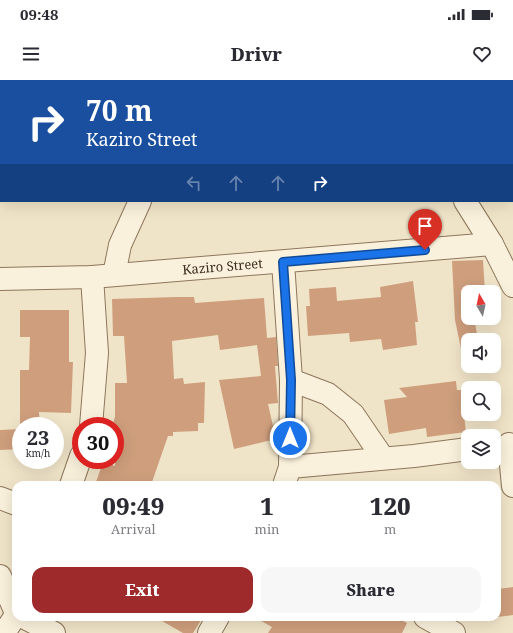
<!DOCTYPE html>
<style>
:root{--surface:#fff;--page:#f7f7f7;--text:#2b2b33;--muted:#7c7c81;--accent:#9e2a2b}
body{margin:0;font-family:"Noto Serif",serif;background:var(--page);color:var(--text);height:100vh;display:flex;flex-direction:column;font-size:15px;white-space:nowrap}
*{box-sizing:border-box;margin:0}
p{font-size:13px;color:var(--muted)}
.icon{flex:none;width:22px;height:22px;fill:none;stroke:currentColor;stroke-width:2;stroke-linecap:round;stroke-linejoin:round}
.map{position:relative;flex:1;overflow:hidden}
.side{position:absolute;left:12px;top:401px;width:489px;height:140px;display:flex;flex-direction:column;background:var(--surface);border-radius:12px;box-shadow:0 4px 16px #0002}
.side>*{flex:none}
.guide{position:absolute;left:0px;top:0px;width:513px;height:122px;box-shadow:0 4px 16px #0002;background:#1a4fa0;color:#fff;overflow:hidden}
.needle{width:26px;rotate:351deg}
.buttons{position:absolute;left:461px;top:205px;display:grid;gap:8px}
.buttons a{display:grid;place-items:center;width:40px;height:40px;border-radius:8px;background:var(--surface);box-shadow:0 4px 16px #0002;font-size:20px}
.speed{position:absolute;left:12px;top:337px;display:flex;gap:8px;font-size:20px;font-weight:700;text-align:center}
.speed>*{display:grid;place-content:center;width:52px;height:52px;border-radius:50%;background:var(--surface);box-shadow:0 4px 16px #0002;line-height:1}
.speed small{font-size:10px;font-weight:400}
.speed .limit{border:6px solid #d22;background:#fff;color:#111}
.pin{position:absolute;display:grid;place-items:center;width:34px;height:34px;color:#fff;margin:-41px -17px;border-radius:50% 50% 50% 0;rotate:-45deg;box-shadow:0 0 4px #0007}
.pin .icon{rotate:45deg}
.me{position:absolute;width:44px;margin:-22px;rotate:0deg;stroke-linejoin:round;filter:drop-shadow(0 0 3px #0008)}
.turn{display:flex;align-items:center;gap:14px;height:84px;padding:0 20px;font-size:18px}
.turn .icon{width:52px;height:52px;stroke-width:2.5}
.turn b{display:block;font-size:28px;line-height:34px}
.lanes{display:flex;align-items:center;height:38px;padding:0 20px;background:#0003;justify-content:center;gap:20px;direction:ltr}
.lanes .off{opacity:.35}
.eta{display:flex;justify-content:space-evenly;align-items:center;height:68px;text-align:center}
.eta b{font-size:24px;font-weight:800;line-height:28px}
.primary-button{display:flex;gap:8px;margin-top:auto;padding:8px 20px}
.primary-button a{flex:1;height:46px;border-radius:12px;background:var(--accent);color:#fff;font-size:16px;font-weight:800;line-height:46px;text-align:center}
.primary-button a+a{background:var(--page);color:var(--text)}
.status{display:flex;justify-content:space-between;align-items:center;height:28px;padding:0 20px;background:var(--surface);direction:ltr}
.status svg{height:11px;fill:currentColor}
header{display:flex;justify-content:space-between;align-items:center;height:52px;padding:0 20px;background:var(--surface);font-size:18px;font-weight:800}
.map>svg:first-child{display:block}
</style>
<div class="status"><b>09:48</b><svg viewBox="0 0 49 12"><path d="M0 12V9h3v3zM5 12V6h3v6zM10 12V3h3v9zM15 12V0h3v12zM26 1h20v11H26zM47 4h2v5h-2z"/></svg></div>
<header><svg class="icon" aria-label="menu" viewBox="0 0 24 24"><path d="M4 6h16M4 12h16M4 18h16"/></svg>Drivr<svg class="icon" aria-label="heart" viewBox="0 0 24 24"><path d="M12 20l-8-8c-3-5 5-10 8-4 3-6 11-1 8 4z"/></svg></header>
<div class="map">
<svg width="513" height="553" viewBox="0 0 513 553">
<rect width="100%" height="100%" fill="#f0e4c8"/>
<g fill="#cf9f7d">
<path d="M 483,180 L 485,212 L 468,212 L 468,244 L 475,243 L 478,260 L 468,260 L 468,272 L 462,273 L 455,240 L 452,181 Z"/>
<path d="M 413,201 L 418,242 L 415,242 L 417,265 L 383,270 L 381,259 L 350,262 L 349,253 L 308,256 L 306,226 L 310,226 L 309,209 L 336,207 L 337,221 L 381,217 L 380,207 Z"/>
<path d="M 176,217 L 194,217 L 195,223 L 264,218 L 267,258 L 276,257 L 278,286 L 275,286 L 278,323 L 268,324 L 276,359 L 234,369 L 219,300 L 261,296 L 257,265 L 220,270 L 218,255 L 172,261 L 174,299 L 183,298 L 184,304 L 205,302 L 204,343 L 198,343 L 198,351 L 173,352 L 173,356 L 168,356 L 151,405 L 95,405 L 103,382 L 115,386 L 115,346 L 112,346 L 115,337 L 115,303 L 127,303 L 124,256 L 113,256 L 112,219 Z"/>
<path d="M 20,230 L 69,230 L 69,282 L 73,282 L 71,333 L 39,332 L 40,346 L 20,346 L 20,290 L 29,290 L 30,257 L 20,257 Z"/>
<path d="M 456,301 L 457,310 L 461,310 L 466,352 L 427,357 L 426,348 L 389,354 L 384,320 L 407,317 L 399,308 Z"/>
<path d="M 21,349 L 21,369 L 0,370 L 0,350 Z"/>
<path d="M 513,507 L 513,535 L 497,537 L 497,509 Z"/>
<path d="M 155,537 L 203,537 L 193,553 L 183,553 Z"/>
<path d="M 254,537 L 396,537 L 407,543 L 402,553 L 268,553 L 272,547 Z"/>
</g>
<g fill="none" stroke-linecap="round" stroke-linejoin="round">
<g stroke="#8d765c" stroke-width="24">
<g id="minor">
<path d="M 392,0 L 393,1"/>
<path d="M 173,1 L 173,0"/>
<path d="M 465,121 L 492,164 L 513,206"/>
<path d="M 283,182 L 291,300 L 290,387 L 284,405"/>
<path d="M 114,195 L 120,165 L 140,121"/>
<path id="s1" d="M 0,199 L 92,197 L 492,164"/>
<path d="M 291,300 L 328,314 L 353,334 L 383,378"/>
<path d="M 91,346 L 97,273 L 92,197"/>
<path d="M 509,364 L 513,406"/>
<path d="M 290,387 L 414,376 L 468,369"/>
<path d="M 71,405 L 81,376"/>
<path d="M 0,418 L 16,424"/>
<path d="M 0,496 L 16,533"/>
<path d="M 23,537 L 54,553"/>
<path d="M 425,537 L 454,553"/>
<path d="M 4,553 L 16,535"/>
<path d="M 209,553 L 218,537"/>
</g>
</g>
<use href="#minor" stroke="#faf1dc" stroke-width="22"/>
</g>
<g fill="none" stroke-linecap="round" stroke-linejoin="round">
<g stroke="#114b97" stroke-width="10">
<path id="route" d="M 290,358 L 291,300 L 283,182 L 425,170"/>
</g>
<use href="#route" stroke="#1a73e8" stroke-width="7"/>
</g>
<g text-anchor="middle" stroke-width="4" stroke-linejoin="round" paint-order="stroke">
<g font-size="13" fill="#3d2e20" stroke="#f7eed8">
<text dy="5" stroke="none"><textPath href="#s1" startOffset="223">Kaziro Street</textPath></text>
</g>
</g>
</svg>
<div class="buttons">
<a><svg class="needle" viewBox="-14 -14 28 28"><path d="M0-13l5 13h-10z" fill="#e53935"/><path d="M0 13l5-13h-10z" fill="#7c7c81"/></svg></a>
<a><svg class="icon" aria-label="sound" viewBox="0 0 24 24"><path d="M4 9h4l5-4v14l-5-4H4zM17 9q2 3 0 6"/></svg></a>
<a><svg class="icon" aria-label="search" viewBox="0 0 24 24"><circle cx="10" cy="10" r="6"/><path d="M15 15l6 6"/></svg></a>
<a><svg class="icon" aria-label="layers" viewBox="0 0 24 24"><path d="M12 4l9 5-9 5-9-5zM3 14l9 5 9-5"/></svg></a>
</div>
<div class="speed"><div>23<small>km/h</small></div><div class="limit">30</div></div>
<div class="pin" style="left:425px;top:170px;background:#d93025"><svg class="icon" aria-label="arrive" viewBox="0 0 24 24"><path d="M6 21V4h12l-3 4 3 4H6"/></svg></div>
<svg class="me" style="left:290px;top:358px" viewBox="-20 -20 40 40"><circle r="17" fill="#1a73e8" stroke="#fff" stroke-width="3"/><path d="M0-11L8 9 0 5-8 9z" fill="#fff"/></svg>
<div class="guide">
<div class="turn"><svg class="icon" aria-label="right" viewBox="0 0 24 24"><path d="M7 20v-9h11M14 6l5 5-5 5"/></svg><div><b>70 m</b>Kaziro Street</div></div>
<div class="lanes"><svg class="icon off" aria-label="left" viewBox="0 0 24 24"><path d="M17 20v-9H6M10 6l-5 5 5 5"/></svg><svg class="icon off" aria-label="ahead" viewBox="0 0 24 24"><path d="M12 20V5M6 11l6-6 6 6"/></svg><svg class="icon off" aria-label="ahead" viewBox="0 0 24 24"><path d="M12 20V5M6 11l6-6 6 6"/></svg><svg class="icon" aria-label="right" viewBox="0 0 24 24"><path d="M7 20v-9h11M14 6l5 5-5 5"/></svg></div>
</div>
<section class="side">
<div class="eta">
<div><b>09:49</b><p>Arrival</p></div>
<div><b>1</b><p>min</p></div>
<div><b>120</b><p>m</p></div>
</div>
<div class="primary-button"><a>Exit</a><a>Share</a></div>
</section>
</div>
